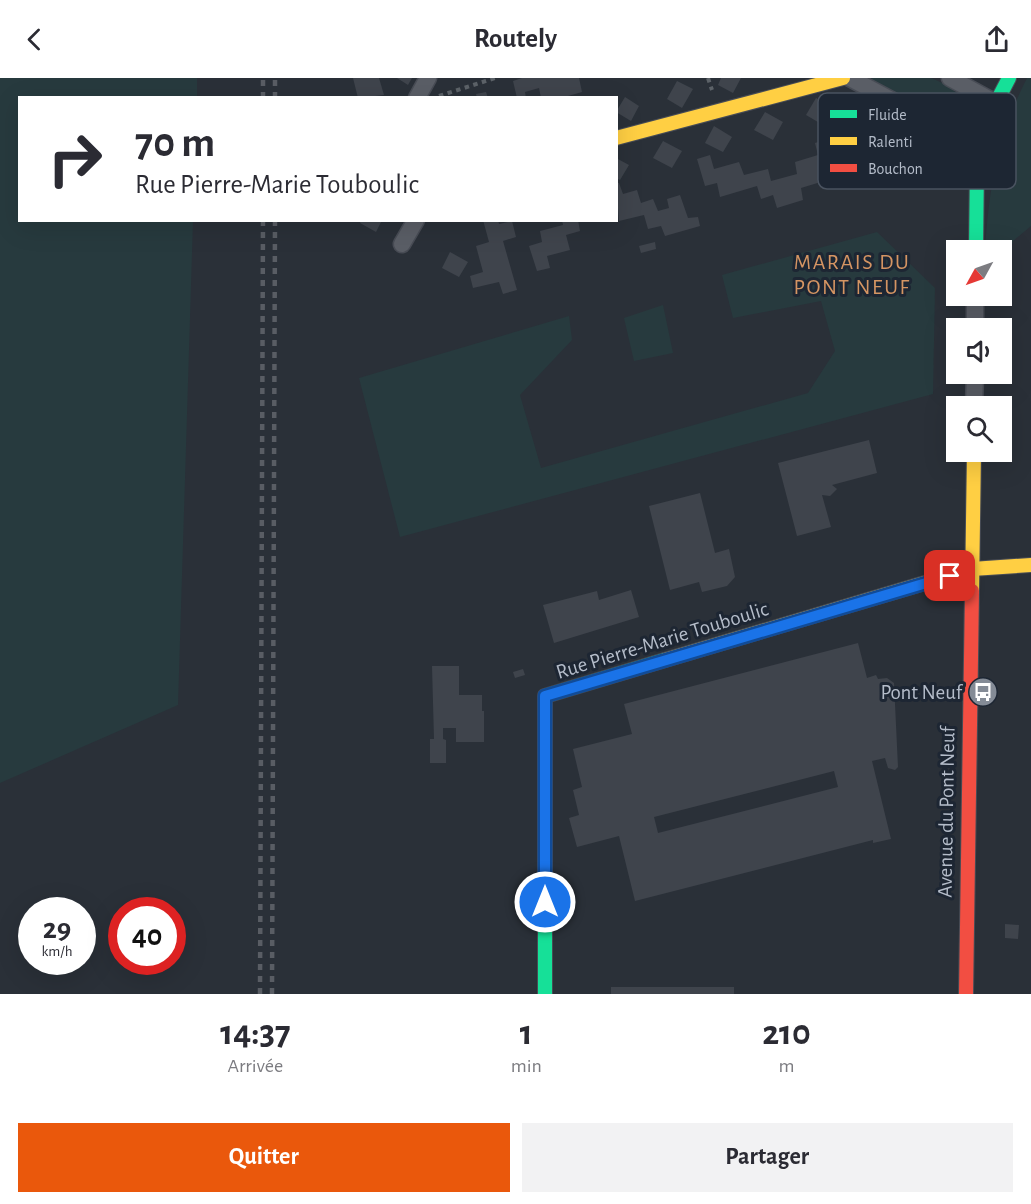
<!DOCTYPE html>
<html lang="fr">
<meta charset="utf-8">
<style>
:root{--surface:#fff;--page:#f2f2f3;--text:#2b2b33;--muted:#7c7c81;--accent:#ea580c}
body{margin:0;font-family:"Alegreya Sans",sans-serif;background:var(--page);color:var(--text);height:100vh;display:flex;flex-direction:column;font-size:22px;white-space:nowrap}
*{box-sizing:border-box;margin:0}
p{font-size:20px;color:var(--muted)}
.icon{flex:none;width:33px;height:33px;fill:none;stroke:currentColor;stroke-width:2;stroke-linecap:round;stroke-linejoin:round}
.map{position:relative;height:916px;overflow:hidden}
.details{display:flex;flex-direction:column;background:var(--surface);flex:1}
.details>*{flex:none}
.banner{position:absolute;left:18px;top:18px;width:600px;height:126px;border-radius:0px;box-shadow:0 6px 24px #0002;background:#fff;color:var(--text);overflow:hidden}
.needle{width:39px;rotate:230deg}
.fabs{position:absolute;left:946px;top:162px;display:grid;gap:12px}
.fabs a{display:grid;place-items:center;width:66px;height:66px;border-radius:0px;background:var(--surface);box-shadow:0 6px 24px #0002;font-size:30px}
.speed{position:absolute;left:18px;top:819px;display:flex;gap:12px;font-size:30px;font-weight:700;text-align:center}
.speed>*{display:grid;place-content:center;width:78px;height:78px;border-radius:50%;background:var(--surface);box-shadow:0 6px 24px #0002;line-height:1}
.speed small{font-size:15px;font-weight:400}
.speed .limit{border:9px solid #d22;background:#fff;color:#111}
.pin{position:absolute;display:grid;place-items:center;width:51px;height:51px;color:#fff;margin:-26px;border-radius:12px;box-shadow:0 3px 9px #0006}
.me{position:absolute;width:66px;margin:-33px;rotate:0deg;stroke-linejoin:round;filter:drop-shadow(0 0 4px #0008)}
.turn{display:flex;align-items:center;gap:21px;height:126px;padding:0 18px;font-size:27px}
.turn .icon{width:78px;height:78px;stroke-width:2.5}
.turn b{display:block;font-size:42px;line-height:51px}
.eta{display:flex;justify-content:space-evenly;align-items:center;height:102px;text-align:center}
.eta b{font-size:36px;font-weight:600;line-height:42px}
.primary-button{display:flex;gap:12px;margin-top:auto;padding:12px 18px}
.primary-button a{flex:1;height:69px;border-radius:0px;background:var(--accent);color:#fff;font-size:24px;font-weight:600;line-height:69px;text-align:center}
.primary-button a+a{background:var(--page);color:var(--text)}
header{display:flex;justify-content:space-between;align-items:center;height:78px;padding:0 18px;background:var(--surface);font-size:27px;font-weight:600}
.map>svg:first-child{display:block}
</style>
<header><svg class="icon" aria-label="back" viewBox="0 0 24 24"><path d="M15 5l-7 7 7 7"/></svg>Routely<svg class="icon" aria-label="share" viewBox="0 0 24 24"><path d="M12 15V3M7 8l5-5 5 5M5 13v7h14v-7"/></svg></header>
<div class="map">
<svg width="1031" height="916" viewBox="0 0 1031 916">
<rect width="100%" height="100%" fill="#2a3038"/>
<g fill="#273a3e">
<path d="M 0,0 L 197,0 L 197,19 L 20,20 L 20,142 L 193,143 L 178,627 L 0,705 Z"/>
<path d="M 872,0 C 890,0 914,0 930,0 C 947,5 977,24 960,43 L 950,44 L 871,3 Z"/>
<path d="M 1027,0 L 1031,0 L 1031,148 L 1013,163 L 1009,176 L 1002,177 L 1002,172 L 985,172 C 989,109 998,57 1027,0 Z"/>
<path d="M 877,154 L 935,210 L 933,316 L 400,459 L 359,300 L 569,238 L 572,262 L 520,317 L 541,390 L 808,315 L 835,273 L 821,223 L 733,240 L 722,197 Z"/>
<path d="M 663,227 L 673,275 L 634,283 L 624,240 Z"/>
</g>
<g fill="#3f444c" fill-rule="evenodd">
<path d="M 353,0 L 379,0 L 384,17 L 358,20 Z"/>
<path d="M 397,0 L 412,0 L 408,7 Z"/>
<path d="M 522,0 L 579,0 L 582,14 L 561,20 L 541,20 L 539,10 L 525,14 L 526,20 L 517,20 L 513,3 Z"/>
<path d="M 721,0 L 741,0 L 733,15 L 718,7 Z"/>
<path d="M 677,3 L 693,11 L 682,30 L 667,21 Z"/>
<path d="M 486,14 L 488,20 L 477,20 L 476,16 Z"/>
<path d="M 625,19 L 639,28 L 631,43 L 616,34 Z"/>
<path d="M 816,20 L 833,29 L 823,47 L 806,37 Z"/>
<path d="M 765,34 L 783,44 L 773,62 L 754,52 Z"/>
<path d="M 850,40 L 858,67 L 869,64 L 872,76 L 822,90 L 824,103 L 801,110 L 803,122 L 777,130 L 773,117 L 761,121 L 757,108 L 720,119 L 717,105 L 705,108 L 697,81 L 710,77 L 714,91 L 739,84 L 744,97 L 768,91 L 771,103 L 797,96 L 795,84 L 818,77 L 815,65 L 840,57 L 837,43 Z"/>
<path d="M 714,48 L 732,59 L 723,74 L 705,65 Z"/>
<path d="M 663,63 L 682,73 L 672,90 L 653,80 Z"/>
<path d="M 616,80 L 629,87 L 620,102 L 616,100 Z"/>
<path d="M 616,105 L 619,105 L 623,116 L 637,112 L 641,125 L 653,121 L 658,133 L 669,130 L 667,121 L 680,117 L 688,140 L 698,139 L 700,148 L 665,158 L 661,148 L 648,151 L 644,137 L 619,143 Z"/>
<path d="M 361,142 L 382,142 L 376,154 L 360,145 Z"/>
<path d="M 483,142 L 498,142 L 499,146 L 512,143 L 516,159 L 503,163 L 517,212 L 503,216 L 499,204 L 473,210 L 470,198 L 483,194 L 476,168 L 489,164 Z"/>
<path d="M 562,142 L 578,142 L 580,153 L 566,157 L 570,172 L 547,178 L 550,190 L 537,193 L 529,168 L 542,164 L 540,153 L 563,147 Z"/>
<path d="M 655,164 L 656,171 L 641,175 L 639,168 Z"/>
<path d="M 450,174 L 468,184 L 459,199 L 442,190 Z"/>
<path d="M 869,362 L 877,395 L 832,407 L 837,411 L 830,418 L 822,417 L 831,449 L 797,458 L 778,385 Z"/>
<path d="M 700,415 L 715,475 L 729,471 L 735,499 L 727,508 L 702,514 L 699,504 L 670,512 L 649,428 Z"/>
<path d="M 631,512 L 639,539 L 554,565 L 543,527 L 597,513 L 599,522 Z"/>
<path d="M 858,565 L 867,600 L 876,597 L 878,601 L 887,600 L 894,605 L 898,689 L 895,692 L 888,690 L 885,680 L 872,683 L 891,761 L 873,765 L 873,762 L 635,823 L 619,758 L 577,769 L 569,740 L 579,737 L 573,712 L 582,709 L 573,671 L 632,656 L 624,626 ZM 834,693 L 838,709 L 658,755 L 654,739 Z"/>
<path d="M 432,588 L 459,588 L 459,617 L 482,617 L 482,633 L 484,633 L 484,664 L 456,664 L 456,650 L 443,650 L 443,661 L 446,662 L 446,685 L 430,685 L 430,661 L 434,661 Z"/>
<path d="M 523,591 L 525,597 L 515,600 L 513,594 Z"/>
<path d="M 1005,846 L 1019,847 L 1018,861 L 1005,860 Z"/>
<rect x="611" y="909" width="123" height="7"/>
</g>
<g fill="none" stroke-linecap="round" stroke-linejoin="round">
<g stroke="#484c55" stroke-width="19">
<g id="street">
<path d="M 850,0 L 981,70"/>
<path d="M 950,0 L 996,25"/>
<path d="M 417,20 L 428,0"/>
<path d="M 402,166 L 416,142"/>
<path d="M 975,250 L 975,218"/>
<path d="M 974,328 L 975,296"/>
</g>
</g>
<g stroke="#484c55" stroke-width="16">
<g id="fast">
<path d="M 976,172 L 977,86 L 996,25 L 1009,0"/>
<path d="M 545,916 L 545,618 L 665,582"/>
</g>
</g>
<g stroke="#484c55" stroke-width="16">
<g id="slow">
<path d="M 616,60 L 843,0"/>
<path d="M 972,513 L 974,374"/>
<path d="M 665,582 L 972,491 L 1031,487"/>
</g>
</g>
<g stroke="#484c55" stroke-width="16">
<path id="jam" d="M 966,916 L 972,513"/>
</g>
<g stroke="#5c6268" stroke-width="4" stroke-dasharray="4.5 4.5" stroke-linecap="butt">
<path d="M 708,0 L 712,12"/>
<path d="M 439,18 L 495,0"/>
</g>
<use href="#street" stroke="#5a5e66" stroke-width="16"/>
<use href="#fast" stroke="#16e098" stroke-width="14"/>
<use href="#slow" stroke="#ffcf43" stroke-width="14"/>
<use href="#jam" stroke="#f24e42" stroke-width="14"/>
<g stroke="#595d64" stroke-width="4.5" stroke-dasharray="6 6" stroke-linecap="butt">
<path d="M 263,20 L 263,0"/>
<path d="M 275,20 L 275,0"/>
<path d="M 260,916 L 263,142"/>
<path d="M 272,916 L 275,142"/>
</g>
</g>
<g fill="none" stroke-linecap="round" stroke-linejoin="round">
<g stroke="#114b97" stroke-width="15">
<path id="route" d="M 545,824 L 545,618 L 950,498"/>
</g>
<use href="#route" stroke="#1a73e8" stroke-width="10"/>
</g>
<defs>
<g id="bus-disc" transform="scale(1.5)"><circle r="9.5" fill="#848b96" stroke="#1d2633"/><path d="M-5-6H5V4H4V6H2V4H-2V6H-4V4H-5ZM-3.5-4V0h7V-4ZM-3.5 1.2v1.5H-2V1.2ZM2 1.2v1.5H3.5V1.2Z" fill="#fff"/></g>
</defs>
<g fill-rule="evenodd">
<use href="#bus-disc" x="983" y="614"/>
</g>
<g text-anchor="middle" stroke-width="6" stroke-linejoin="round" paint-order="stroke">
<g font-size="21" fill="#b4bcc9" stroke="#1d2633">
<text transform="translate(662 562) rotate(-17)" y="7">Rue Pierre-Marie Touboulic</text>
<text transform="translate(946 734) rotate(-89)" y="7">Avenue du Pont Neuf</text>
</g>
<g font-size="21" fill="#b4bcc9" stroke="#1d2633" text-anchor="end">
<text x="962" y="621">Pont Neuf</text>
</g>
<g font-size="22" letter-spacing="1.5" fill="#d59563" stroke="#1d2633">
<text x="852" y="191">MARAIS DU<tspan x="852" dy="25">PONT NEUF</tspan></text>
</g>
</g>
<rect x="818" y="15" width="198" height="96" rx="9" fill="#1d2633" stroke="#4a5360" stroke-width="1.5"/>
<rect x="830" y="32" width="27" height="8" fill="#16e098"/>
<rect x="830" y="59" width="27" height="8" fill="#ffcf43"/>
<rect x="830" y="86" width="27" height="8" fill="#f24e42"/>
<g font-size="16" fill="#b4bcc9">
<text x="868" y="42">Fluide</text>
<text x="868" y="69">Ralenti</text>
<text x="868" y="96">Bouchon</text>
</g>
</svg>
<div class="fabs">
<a><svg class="needle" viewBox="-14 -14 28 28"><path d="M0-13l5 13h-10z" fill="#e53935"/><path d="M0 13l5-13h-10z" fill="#7c7c81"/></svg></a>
<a><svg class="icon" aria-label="sound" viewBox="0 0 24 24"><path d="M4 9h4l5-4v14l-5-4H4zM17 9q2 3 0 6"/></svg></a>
<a><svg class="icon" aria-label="search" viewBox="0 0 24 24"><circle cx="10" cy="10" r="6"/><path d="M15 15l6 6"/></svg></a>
</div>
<div class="speed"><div>29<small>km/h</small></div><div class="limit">40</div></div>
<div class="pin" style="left:950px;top:498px;background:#d93025"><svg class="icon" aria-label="arrive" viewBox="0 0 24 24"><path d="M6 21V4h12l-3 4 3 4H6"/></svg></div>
<svg class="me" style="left:545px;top:824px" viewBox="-20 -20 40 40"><circle r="17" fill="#1a73e8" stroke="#fff" stroke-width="3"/><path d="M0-11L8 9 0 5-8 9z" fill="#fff"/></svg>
<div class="banner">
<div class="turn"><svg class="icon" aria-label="right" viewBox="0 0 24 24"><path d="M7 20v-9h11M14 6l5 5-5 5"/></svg><div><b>70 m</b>Rue Pierre-Marie Touboulic</div></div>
</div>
</div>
<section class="details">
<div class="eta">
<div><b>14:37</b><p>Arrivée</p></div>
<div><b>1</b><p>min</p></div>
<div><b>210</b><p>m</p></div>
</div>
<div class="primary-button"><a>Quitter</a><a>Partager</a></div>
</section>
